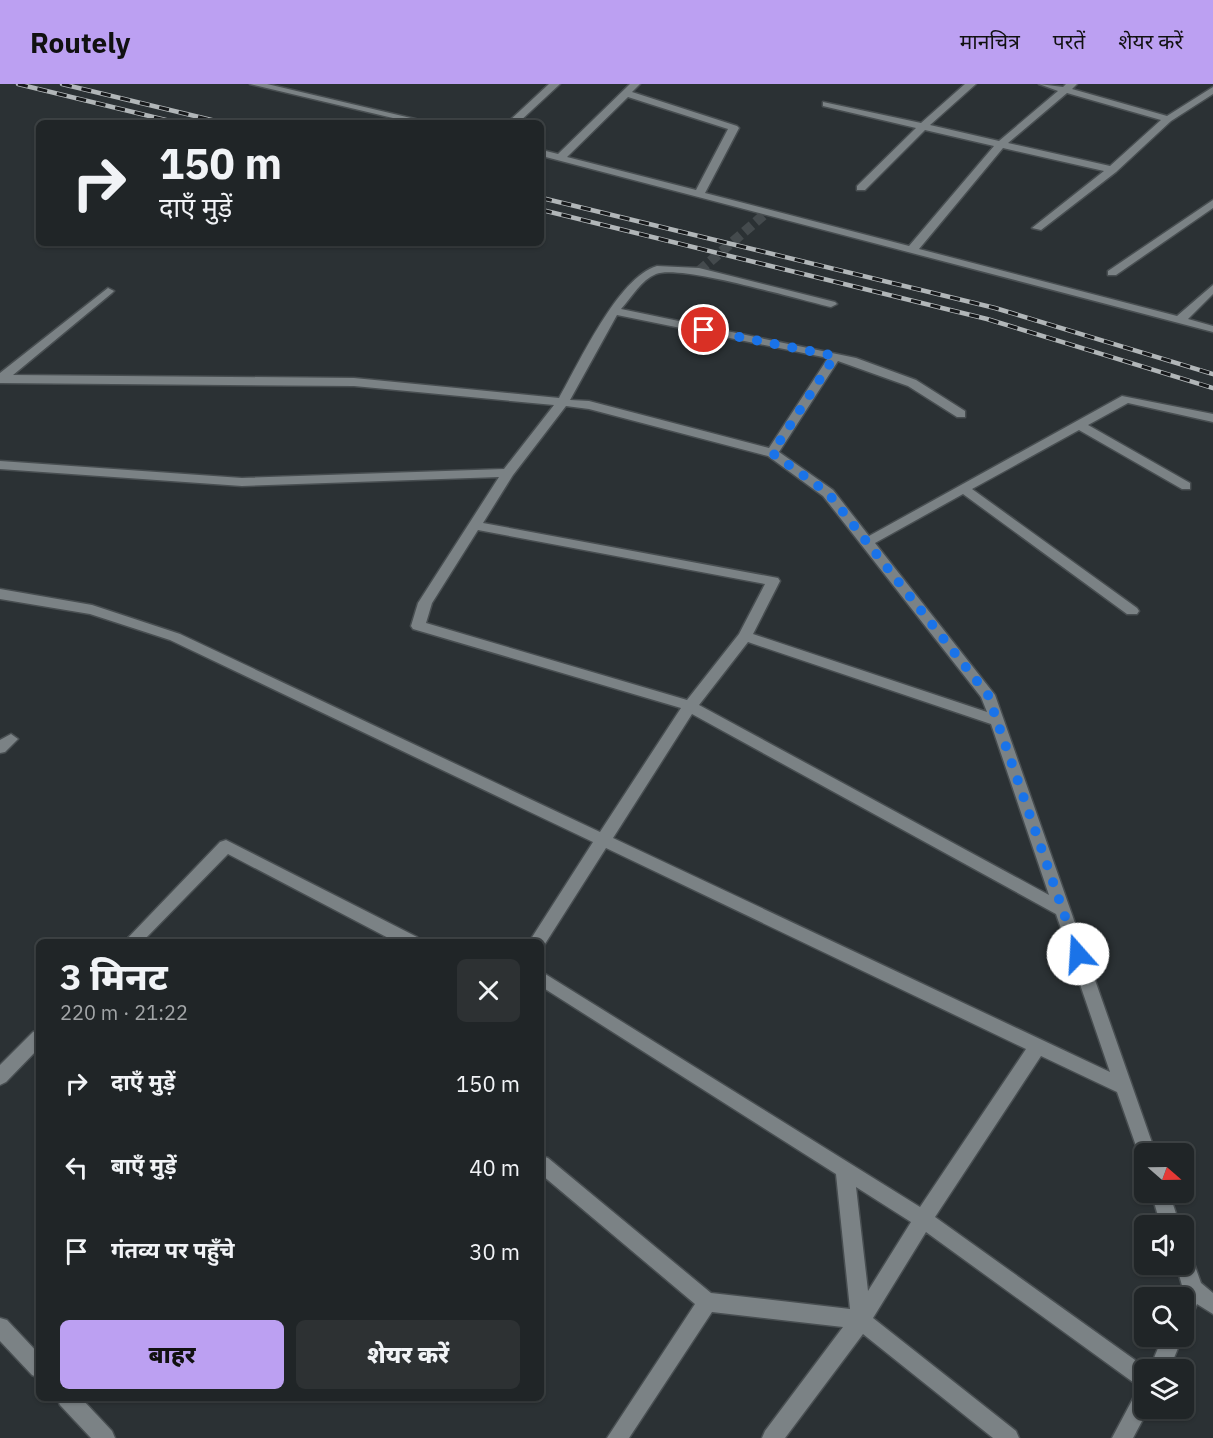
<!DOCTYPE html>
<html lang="hi">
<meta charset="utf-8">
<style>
:root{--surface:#202527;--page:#2d3133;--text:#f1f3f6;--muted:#a2a5a7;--line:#3d4244;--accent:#bca0f2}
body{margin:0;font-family:"IBM Plex Sans","Noto Sans Devanagari",sans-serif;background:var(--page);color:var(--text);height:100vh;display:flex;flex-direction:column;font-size:22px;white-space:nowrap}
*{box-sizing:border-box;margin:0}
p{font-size:20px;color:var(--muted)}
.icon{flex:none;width:33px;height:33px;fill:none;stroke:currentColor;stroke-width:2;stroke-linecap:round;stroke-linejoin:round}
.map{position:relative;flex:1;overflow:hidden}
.details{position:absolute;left:36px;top:855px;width:508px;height:462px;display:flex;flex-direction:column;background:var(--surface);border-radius:9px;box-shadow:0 2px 4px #0004,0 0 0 2px var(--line)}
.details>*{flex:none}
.banner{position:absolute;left:36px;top:36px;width:508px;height:126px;border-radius:9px;box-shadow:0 2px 4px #0004,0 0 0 2px var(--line);background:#202527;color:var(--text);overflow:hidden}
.needle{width:39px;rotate:110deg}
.buttons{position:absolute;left:1134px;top:1059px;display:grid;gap:12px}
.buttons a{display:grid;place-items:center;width:60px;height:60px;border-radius:9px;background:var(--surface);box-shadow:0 2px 4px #0004,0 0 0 2px var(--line);font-size:30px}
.pin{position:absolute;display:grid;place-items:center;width:51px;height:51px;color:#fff;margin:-26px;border:3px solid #fff;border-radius:50%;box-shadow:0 2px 6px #0007}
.me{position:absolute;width:66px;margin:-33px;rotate:341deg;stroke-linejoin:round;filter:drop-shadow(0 0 4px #0008)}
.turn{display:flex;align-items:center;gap:21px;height:126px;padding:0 24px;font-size:27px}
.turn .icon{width:78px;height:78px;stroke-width:2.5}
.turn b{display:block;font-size:42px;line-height:51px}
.round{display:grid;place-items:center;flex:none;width:63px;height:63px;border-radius:9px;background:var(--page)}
.headline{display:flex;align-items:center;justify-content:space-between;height:102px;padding:0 24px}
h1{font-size:36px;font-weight:800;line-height:45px}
.primary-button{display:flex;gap:12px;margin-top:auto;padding:12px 24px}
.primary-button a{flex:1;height:69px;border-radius:9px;background:var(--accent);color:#111;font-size:24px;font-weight:800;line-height:69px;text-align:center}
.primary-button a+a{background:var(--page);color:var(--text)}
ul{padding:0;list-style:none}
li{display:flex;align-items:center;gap:18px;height:84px;padding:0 24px}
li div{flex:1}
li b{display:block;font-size:22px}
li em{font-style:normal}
header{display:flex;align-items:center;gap:36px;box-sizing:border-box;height:84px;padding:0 30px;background:var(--accent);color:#111}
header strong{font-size:28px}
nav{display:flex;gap:33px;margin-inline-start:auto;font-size:21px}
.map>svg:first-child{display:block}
</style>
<header>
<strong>Routely</strong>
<nav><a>मानचित्र</a><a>परतें</a><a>शेयर करें</a></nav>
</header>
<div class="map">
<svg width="1213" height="1354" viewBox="0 0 1213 1354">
<rect width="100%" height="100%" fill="#2b3134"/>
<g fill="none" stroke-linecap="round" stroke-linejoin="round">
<path stroke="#444a4d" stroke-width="10" stroke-dasharray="10 5" stroke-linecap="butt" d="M 699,187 L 766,129"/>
<g stroke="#484e51" stroke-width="3">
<g id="minor">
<path d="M 250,0 L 267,0 L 432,39 L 414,39 Z"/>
<path d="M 549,0 L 560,0 L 518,39 L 507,39 Z"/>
<path d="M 630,0 L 640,0 L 632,8 L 737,42 L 739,44 L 705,109 L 909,162 L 994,62 L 925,46 L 865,106 L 857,106 L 857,102 L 916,44 L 823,22 L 823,18 L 921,39 L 965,0 L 976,0 L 930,41 L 999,57 L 1058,7 L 1039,0 L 1063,3 L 1066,0 L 1077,0 L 1072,5 L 1167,32 L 1213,3 L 1213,10 L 1171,37 L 1116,88 L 1041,146 L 1032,144 L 1104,87 L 1003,64 L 919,165 L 1177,232 L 1213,201 L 1213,210 L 1188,235 L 1213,242 L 1213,248 L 542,72 L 542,66 L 558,70 ZM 1067,9 L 1161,36 L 1110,82 L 1008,59 ZM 628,13 L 728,45 L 696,106 L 567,73 Z"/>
<path d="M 1213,116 L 1213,124 L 1116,191 L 1108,191 L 1108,187 Z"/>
<path d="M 657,182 L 699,184 L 835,218 L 837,220 L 831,223 C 799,216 681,180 656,190 C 641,196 632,213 621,225 L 856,274 L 916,296 L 965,327 L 965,333 L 957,333 L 908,302 L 838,277 L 779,368 L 833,406 L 869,452 L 1122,312 L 1213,330 L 1213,338 L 1128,319 L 1088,341 L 1190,399 L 1190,405 L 1182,405 L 1079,346 L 972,405 L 1137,524 L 1139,527 L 1137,530 L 1127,530 L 963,410 L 875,459 L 995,611 L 1156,1070 L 1144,1070 L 1144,1077 L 1141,1076 L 1117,1008 L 1041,972 L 935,1133 L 1149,1286 L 1144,1286 L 1144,1304 L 1137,1301 L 926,1148 L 873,1234 L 1016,1347 L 1019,1354 L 993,1354 L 863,1250 L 785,1354 L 762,1354 L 765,1347 L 843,1243 L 712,1228 L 629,1354 L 607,1354 L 695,1220 L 542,1091 L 542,1072 L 548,1074 L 711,1209 L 850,1225 L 836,1090 L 542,903 L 542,888 L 920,1123 L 1026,965 L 606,764 L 543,863 L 542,858 L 529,858 L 593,758 L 170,556 L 90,530 L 0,515 L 0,505 L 92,521 L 180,550 L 600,748 L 681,624 L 413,545 L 411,542 L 418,519 L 499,393 L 242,402 L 0,385 L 0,377 L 242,394 L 504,385 L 554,321 L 354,302 L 0,299 L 0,289 L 108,204 L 114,207 L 112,209 L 13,291 L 354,294 L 559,314 C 579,279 618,193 657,182 ZM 617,231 L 828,274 L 769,364 L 589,317 L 570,316 ZM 566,322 L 589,325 L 768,372 L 823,412 L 981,613 L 987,628 L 753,550 L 780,497 L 778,494 L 483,439 L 513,391 ZM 478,446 L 765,500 L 739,550 L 687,616 L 426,539 L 432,519 ZM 748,558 L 991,640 L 1049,811 L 699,621 ZM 692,630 L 1056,830 L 1110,988 L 613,754 ZM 856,1103 L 911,1138 L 868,1207 Z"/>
<path d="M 11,650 L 18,655 L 5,668 L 0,669 L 0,656 Z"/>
<path d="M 226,756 L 417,853 L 419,858 L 396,858 L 228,770 L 142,858 L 124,858 L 220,758 Z"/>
<path d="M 39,946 L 39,964 L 6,998 L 0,1001 L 0,981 L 33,948 Z"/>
<path d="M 1151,1108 L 1169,1108 L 1180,1142 L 1161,1142 Z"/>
<path d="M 1184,1168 L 1191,1171 L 1201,1199 L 1213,1209 L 1213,1230 L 1197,1220 L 1191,1234 L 1184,1236 L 1184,1214 L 1180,1214 L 1183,1205 L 1176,1180 L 1184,1180 Z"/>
<path d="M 0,1234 L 7,1236 L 39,1270 L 39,1294 L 32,1291 L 0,1257 Z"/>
<path d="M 1163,1252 L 1183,1252 L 1169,1286 L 1149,1286 Z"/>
<path d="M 1144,1304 L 1144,1324 L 1149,1324 L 1133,1354 L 1112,1354 L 1137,1307 Z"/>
<path d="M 57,1314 L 81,1314 L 112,1347 L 115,1354 L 91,1354 L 60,1321 Z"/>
</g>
</g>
<use href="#minor" fill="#7b8285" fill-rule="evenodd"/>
<g stroke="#b1b6b8" stroke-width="4.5">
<g id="rail">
<path d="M 18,0 L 178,39"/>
<path d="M 62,0 L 224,39"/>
<path d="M 542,114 L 995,224 L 1213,290"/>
<path d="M 542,126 L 987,235 L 1213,304"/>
</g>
</g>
<use href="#rail" stroke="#16181a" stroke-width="3" stroke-dasharray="10" stroke-linecap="butt"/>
</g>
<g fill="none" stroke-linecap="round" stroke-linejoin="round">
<path stroke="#1a73e8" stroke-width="10" stroke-dasharray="0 18" d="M 704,246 L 835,272 L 772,369 L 828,409 L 988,611 L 1078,870"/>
</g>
</svg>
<div class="buttons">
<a><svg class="needle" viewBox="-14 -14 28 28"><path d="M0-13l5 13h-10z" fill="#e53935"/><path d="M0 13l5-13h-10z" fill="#a2a5a7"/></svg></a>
<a><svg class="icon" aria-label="sound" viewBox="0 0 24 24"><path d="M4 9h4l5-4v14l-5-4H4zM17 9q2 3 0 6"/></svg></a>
<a><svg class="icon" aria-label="search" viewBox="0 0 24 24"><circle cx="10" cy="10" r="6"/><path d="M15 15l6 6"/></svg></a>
<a><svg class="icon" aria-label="layers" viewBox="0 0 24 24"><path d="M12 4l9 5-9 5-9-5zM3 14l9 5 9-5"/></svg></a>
</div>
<div class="pin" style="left:704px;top:246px;background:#d93025"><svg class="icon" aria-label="arrive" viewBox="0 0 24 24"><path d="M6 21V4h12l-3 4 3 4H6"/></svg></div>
<svg class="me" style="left:1078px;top:870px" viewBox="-20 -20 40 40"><circle r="19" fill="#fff"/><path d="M0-13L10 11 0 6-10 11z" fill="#1a73e8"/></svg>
<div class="banner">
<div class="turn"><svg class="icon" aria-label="right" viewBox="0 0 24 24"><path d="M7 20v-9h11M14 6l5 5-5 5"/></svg><div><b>150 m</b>दाएँ मुड़ें</div></div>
</div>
<section class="details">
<div class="headline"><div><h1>3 मिनट</h1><p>220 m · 21:22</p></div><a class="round"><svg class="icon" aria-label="close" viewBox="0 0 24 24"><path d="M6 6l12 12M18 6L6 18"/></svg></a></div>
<ul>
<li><svg class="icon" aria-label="right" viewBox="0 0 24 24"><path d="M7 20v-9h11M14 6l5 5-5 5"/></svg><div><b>दाएँ मुड़ें</b></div><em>150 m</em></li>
<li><svg class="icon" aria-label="left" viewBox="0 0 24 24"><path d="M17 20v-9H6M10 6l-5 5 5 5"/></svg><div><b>बाएँ मुड़ें</b></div><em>40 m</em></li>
<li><svg class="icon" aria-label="arrive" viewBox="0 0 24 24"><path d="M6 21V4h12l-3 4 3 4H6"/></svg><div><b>गंतव्य पर पहुँचे</b></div><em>30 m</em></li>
</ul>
<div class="primary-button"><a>बाहर</a><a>शेयर करें</a></div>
</section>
</div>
